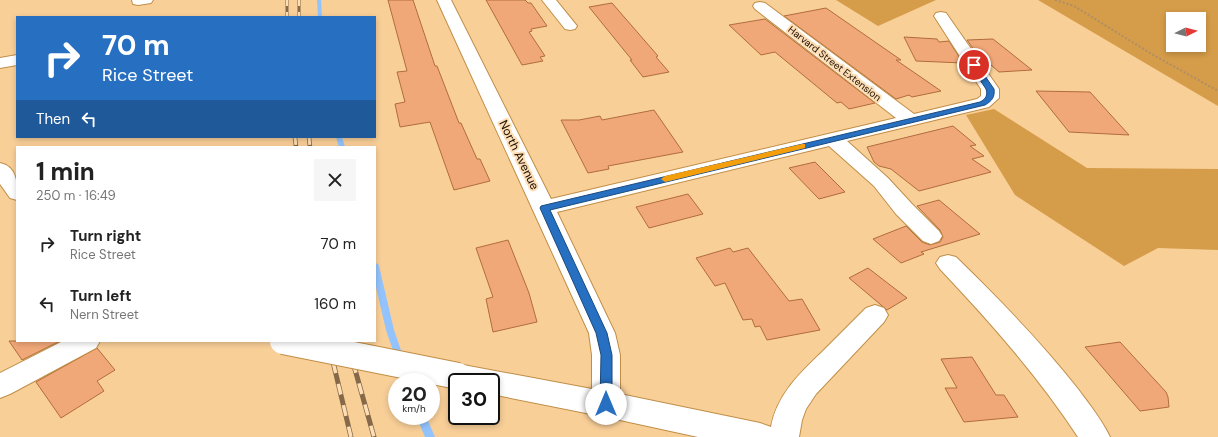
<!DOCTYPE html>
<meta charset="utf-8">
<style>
:root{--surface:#fff;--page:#f6f6f6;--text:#222;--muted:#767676}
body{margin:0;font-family:"DM Sans",sans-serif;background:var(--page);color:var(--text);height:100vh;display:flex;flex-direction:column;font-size:15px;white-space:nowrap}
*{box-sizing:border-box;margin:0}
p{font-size:13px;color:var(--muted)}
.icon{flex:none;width:22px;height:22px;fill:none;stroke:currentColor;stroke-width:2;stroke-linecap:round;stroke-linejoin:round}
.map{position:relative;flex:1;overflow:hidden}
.panel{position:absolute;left:16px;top:146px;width:360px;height:196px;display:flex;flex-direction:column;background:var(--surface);border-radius:0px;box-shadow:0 2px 6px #0003}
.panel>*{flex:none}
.hud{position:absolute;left:16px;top:16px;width:360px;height:122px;border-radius:0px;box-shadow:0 2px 6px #0003;background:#2770c1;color:#fff;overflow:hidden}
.needle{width:26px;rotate:84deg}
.fabs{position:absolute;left:1166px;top:12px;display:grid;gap:8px}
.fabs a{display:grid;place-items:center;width:40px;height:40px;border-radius:0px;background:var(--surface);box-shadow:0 2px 6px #0003;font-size:20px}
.speed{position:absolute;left:388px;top:373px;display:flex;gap:8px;font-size:20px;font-weight:700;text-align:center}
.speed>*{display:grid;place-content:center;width:52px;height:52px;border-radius:50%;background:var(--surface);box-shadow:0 2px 6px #0003;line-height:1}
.speed small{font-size:10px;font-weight:400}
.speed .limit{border:2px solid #111;border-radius:6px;background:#fff;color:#111}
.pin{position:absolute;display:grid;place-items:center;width:34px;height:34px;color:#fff;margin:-17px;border:2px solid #fff;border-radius:50%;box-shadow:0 1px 4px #0007}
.me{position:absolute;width:44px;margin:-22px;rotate:0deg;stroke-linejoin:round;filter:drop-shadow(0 0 3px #0008)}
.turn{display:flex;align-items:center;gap:14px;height:84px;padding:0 20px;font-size:18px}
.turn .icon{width:52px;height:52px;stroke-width:2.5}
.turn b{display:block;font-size:28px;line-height:34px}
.then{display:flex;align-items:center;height:38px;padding:0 20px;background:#0003;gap:8px;font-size:15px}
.round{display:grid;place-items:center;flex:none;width:42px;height:42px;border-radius:0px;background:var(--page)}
.summary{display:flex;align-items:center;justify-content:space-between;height:68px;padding:0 20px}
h1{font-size:24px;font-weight:800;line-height:30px}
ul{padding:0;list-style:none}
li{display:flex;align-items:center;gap:12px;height:60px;padding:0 20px}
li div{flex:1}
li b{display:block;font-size:15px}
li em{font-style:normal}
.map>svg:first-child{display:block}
</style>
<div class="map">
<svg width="1218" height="437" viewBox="0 0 1218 437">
<rect width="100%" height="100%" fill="#f9cf98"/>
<g fill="#d59c49" fill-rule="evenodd">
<path d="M 836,0 L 936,0 L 878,26 Z"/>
<path d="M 1038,0 L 1218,0 L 1218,106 ZM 1173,19 L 1199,19 L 1199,45 L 1173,45 Z"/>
<path d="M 994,109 L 1087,168 L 1218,169 L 1218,250 L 1158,248 L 1124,266 L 1015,195 L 966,115 Z"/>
</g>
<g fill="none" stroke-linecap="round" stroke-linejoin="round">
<g fill="#93c3fc" fill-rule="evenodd">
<path d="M 317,0 L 321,0 L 322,17 L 318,17 Z"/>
<path d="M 336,137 L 342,137 L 345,147 L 339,147 Z"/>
<path d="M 375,263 L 378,264 L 379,266 L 394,330 L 404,359 L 403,361 L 400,363 L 397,361 L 396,359 L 386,330 L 375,283 Z"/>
<path d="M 416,416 L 426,416 L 435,437 L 425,437 Z"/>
</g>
</g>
<g fill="#f1a878" stroke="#b16c3d">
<path d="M 388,0 L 413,0 L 435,66 L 437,66 L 459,123 L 461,123 L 477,159 L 480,159 L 490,181 L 454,190 L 430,122 L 400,127 L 395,104 L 405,102 L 397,72 L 407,71 Z"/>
<path d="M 486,0 L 525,0 L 528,3 L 531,3 L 547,26 L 531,29 L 532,31 L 529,32 L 545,56 L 540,57 L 543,61 L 522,65 Z"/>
<path d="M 612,3 L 658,56 L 656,57 L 669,72 L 643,77 L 630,60 L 632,60 L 589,7 Z"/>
<path d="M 826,8 L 901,60 L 896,60 L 941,91 L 912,97 L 909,95 L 896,99 L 784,16 Z"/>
<path d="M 765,19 L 875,103 L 849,109 L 841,102 L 837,103 L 775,52 L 761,55 L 729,25 Z"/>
<path d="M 904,37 L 937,39 L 939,42 L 949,41 L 963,63 L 916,61 Z"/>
<path d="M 993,39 L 1032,70 L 999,72 L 991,65 L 984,64 L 967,40 Z"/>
<path d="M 1036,91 L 1090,92 L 1129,135 L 1069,132 Z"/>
<path d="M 654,110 L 683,152 L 608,166 L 609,169 L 588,173 L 561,120 L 579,120 L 600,116 L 602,120 Z"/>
<path d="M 953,126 L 976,145 L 970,146 L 984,156 L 972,159 L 991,172 L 919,191 L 891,169 L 879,166 L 874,162 L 867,147 Z"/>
<path d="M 815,162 L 845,192 L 819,199 L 789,168 Z"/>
<path d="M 688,194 L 703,214 L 649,228 L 636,207 Z"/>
<path d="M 939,200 L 980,234 L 921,252 L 924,254 L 901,263 L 873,239 L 906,226 L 922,242 L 930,245 L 940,242 L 943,237 L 940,230 L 917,206 Z"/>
<path d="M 508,240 L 529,293 L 537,322 L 493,332 L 486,299 L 493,297 L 476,248 Z"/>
<path d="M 730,248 L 733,252 L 748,248 L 789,301 L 802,299 L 820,330 L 767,340 L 760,326 L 755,327 L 752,319 L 743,320 L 725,283 L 715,286 L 696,258 Z"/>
<path d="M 868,268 L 907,298 L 887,310 L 849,278 Z"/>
<path d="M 9,341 L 60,341 L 22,360 Z"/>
<path d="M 1120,342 L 1166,392 L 1168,397 L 1169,407 L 1140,411 L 1085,347 Z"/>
<path d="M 97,348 L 115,370 L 97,381 L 104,391 L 61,418 L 36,382 Z"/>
<path d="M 972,357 L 996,395 L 1004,395 L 1018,417 L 964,422 L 945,388 L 957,388 L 941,359 Z"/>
</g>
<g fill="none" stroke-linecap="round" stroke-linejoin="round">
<g stroke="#c08e47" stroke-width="2">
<g id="minor">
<path d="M 132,0 L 153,0 L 151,3 L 138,5 L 133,4 Z"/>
<path d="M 437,0 L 451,0 L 551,199 L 896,118 L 755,9 L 753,6 L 755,3 L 760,2 L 765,3 L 914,114 L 977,99 L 981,96 L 981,89 L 934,16 L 936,13 L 941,12 L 946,13 L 999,89 L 999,98 L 989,107 L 847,141 L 888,178 L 912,204 L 939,231 L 942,236 L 939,241 L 931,244 L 923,241 L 896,214 L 874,186 L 829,146 L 557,212 L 615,333 L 620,355 L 620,394 L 760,423 L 771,427 C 777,394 801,372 824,350 C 838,336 852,322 866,308 L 875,305 L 884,308 L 888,315 L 884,322 L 816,394 L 806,409 L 802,420 L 799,437 L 698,437 L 606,417 L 491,394 L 491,382 L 457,382 L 457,387 L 448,384 L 444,376 L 448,368 L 458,364 L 592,389 L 592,355 L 589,333 Z"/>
<path d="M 542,0 L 556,0 L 577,26 L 575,29 L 570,30 L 565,29 Z"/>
<path d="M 17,55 L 17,65 L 0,68 L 0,58 Z"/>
<path d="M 0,163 C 18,167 17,184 17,200 L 10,198 L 0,184 Z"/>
<path d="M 948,255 L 956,257 C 999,299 1041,342 1078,389 C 1089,404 1102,420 1110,437 L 1078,437 C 1038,376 990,322 940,269 L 936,263 L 940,257 Z"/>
<path d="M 63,341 L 100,341 L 96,348 L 10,394 L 0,398 L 0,373 Z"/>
</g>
</g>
<path stroke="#af8e66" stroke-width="2" stroke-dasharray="2 2" stroke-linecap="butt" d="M 1055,0 L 1074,6 L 1150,53 L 1218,91"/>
<use href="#minor" fill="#fff" fill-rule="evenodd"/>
<g stroke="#856949" stroke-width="3">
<g id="rail-far2">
<path d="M 287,0 L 287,17"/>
<path d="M 299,0 L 299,17"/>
</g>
</g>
<g stroke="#856949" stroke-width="4.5">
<g id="rail-far1">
<path d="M 295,137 L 296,147"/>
<path d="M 309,137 L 310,147"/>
</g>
</g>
<g stroke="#856949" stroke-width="5">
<g id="rail">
<path d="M 328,341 L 351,437"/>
<path d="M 347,341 L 374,437"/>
</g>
</g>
<use href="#rail-far2" stroke="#fedeb5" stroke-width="2" stroke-dasharray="6" stroke-linecap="butt"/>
<use href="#rail-far1" stroke="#fedeb5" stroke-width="3" stroke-dasharray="8" stroke-linecap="butt"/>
<use href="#rail" stroke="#fedeb5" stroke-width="3.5" stroke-dasharray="11" stroke-linecap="butt"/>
<g stroke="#c08e47" stroke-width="28" stroke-linecap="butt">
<path id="minor-bridge" d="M 283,341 L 458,376"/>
</g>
<use href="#minor-bridge" stroke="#fff" stroke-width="26"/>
</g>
<path fill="#2770c1" stroke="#19497d" d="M 971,63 L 976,63 L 994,89 C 995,97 992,101 985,105 L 550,210 L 607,333 L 612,355 L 612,404 L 610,408 L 606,409 L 602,408 L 600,404 L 601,355 L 596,333 L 540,208 L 541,206 L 980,102 C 986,99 988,95 986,89 L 970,65 Z"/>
<path fill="#f59e0b" d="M 802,144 L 805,144 L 805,148 L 665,182 L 661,179 L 665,176 Z"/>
<g text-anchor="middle" stroke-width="4" stroke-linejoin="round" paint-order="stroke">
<g font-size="10" fill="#1a0c00" stroke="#fedeb5">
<text transform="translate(835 63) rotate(38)" y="4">Harvard Street Extension</text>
</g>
<g font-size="12" fill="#1a0c00" stroke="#fedeb5">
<text transform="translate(519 155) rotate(64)" y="4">North Avenue</text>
</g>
</g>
</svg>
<div class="fabs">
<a><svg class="needle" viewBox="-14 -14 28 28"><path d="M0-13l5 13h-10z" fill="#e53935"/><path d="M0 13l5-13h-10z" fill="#767676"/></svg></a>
</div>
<div class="speed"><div>20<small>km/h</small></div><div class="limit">30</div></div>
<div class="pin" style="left:974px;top:65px;background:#d93025"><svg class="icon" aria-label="arrive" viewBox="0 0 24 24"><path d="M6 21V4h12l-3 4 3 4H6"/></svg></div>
<svg class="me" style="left:606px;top:404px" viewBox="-20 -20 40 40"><circle r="19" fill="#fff"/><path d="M0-13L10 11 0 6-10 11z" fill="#2770c1"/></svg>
<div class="hud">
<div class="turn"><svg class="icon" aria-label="right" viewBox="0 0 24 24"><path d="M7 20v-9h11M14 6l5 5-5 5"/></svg><div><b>70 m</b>Rice Street</div></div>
<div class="then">Then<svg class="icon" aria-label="left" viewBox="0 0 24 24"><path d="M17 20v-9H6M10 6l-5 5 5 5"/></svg></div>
</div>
<section class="panel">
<div class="summary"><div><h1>1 min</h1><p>250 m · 16:49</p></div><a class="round"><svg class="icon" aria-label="close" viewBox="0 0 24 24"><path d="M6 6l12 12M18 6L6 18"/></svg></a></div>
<ul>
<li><svg class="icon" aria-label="right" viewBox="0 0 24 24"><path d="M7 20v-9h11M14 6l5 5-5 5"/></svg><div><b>Turn right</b><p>Rice Street</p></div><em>70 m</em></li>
<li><svg class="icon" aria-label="left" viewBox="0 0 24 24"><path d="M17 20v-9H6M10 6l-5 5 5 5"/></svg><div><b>Turn left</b><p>Nern Street</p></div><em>160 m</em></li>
</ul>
</section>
</div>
